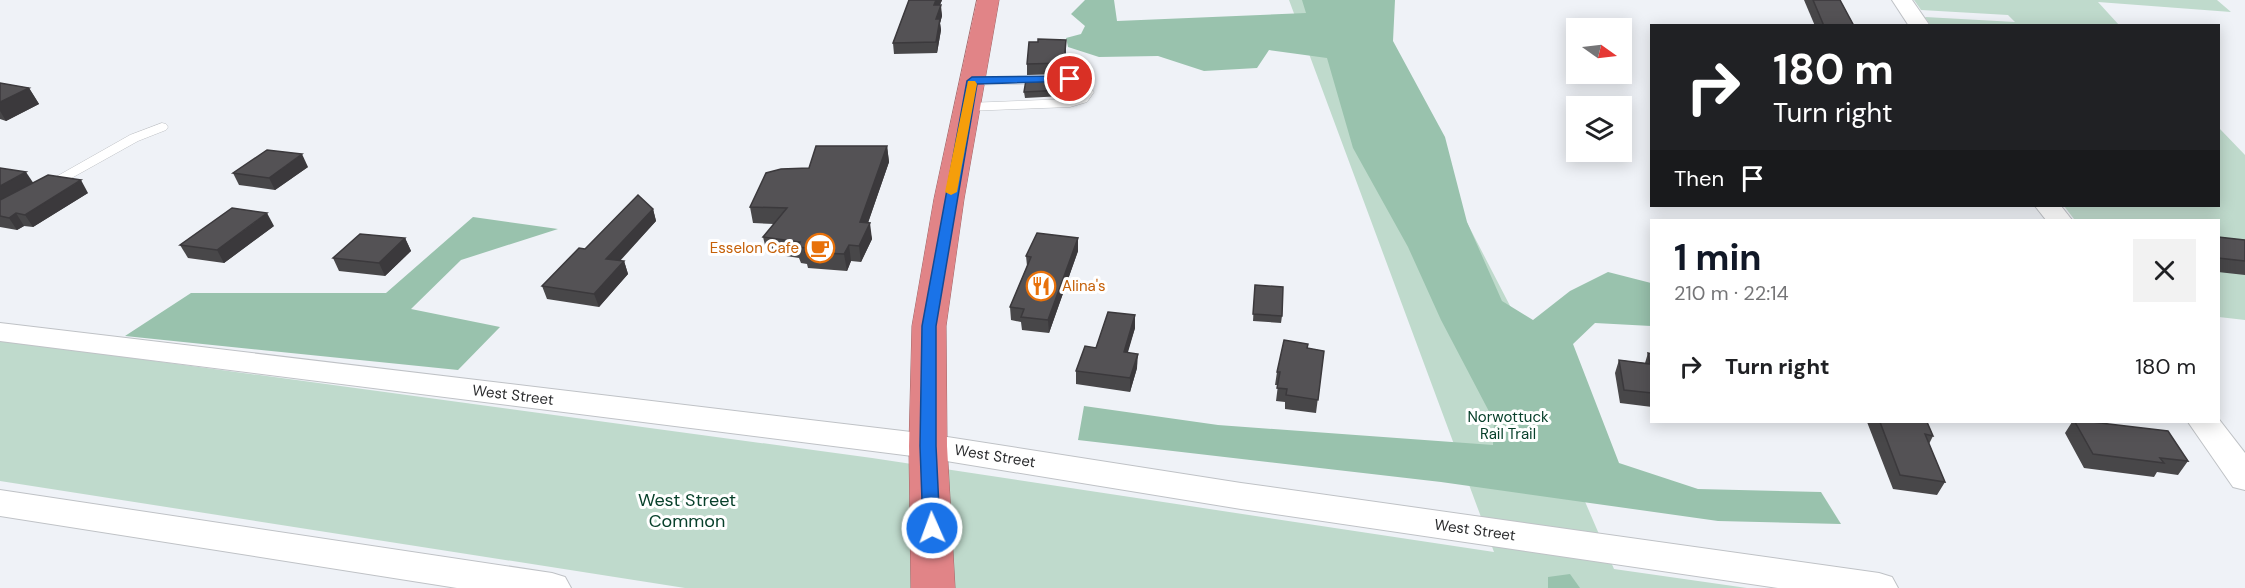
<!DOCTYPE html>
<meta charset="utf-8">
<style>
:root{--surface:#fff;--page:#f2f2f2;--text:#202124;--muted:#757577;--accent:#111827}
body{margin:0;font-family:"DM Sans",sans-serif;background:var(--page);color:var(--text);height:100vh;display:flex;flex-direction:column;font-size:22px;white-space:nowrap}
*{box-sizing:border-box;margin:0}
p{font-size:20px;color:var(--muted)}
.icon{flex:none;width:33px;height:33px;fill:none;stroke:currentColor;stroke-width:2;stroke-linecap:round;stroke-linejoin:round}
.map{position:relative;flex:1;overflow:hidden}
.details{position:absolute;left:1650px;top:219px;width:570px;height:204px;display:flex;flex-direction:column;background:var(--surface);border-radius:0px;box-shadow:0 3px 15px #0003}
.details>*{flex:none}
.hud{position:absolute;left:1650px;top:24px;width:570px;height:183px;border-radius:0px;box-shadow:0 3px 15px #0003;background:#202124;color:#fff;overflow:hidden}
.needle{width:39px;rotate:104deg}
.fabs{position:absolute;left:1566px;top:18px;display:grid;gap:12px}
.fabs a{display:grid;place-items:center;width:66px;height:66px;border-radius:0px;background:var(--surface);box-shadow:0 3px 15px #0003;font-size:30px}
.pin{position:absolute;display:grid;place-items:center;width:51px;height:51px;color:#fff;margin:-26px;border:3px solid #fff;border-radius:50%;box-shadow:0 2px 6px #0007}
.me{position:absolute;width:66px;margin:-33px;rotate:358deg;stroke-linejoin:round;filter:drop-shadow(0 0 4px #0008)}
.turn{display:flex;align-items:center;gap:21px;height:126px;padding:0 24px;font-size:27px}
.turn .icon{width:78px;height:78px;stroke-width:2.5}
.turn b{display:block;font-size:42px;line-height:51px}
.then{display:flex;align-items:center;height:57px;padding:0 24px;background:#0003;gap:12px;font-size:22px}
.round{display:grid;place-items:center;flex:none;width:63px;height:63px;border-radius:0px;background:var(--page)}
.head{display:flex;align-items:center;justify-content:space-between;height:102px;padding:0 24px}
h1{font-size:36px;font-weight:700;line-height:45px;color:var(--accent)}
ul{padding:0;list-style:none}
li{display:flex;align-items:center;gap:18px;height:90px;padding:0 24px}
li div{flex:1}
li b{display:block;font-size:22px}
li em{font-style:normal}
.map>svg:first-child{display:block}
</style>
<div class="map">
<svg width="2245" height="588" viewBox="0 0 2245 588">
<rect width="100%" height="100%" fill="#eff2f7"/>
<g fill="#bfdacc">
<path d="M 1289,0 L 1358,0 L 1434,159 L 1564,410 L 1571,469 L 1614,569 L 1747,588 L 685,588 L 0,481 L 0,340 L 872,458 L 1494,552 Z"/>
<path d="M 1914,0 L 2217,0 L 2231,12 L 2098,2 L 2119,25 L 1931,26 L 1925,17 L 2015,22 L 2008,15 L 1921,10 Z"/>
<path d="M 2219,128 L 2245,155 L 2245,320 L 2219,317 L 2218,220 L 2074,219 L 2064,206 L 2218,206 Z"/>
</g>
<g fill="#99c2ad">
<path d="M 1085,0 L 1114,0 L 1117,21 L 1306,13 L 1302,0 L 1395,0 L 1393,41 L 1445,137 L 1467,222 L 1502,301 L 1533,320 L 1570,291 L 1608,272 L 1651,283 L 1651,326 L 1595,323 L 1573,344 L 1619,463 L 1698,489 L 1821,492 L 1841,524 L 1718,521 L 1441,482 L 1078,440 L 1084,406 L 1218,425 L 1493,445 L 1494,421 L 1441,320 L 1408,247 L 1353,148 L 1327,58 L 1269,50 L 1257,68 L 1204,71 L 1158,56 L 1099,57 L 1068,47 L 1066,38 L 1081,34 L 1085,26 L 1071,14 Z"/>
<path d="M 473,217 L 558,229 L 461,260 L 411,309 L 500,327 L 458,370 L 125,336 L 191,293 L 386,293 Z"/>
<path d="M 1570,574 L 1580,588 L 1548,588 L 1548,577 Z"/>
</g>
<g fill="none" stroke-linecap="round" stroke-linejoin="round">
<g stroke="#bfc2c6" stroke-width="1">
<g id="lane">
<path d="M 1070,76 L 1084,81 L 1094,92 L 1087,102 L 1070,107 L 967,111 L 961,107 L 967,103 L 1069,99 L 1079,96 L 1082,92 L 1076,85 L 1069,83 L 972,85 L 966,81 L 968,79 Z"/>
<path d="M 162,123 L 166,124 L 168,127 L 166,130 L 138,141 L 50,190 L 45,191 L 38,187 L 130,135 Z"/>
</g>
</g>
<g stroke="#bfc2c6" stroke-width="2">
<g id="street">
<path d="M 1892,0 L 1912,0 L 1930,26 L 1909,26 Z"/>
<path d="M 2035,206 L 2061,206 L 2072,220 L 2046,220 Z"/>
<path d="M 0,323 L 928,434 L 1241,483 L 1879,573 L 1892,577 L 1898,588 L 1778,588 L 1241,509 L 928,458 L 0,341 Z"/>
<path d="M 2218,418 L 2245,453 L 2245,490 L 2233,487 L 2188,422 L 2218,422 Z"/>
<path d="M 0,490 L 552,573 L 565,577 L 571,588 L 457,588 L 0,516 Z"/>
</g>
</g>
<g stroke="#a26668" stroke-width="1">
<path id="highway" d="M 977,0 L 999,0 L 964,199 L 946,326 L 947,446 L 955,588 L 911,588 L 909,446 L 912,326 L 934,199 Z"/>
</g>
<use href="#lane" fill="#fff" fill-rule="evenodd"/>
<use href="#street" fill="#fff" fill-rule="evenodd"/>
<use href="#highway" fill="#e18487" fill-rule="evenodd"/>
</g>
<g fill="#484749">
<path d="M 909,0 L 942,0 L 940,5 L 942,16 L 940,23 L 941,30 L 937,53 L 894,54 L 893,43 Z"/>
<path d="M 1804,0 L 1840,0 L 1854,26 L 1815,26 Z"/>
<path d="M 1066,40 L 1065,74 L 1027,75 L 1027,64 L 1038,42 Z"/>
<path d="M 1064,79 L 1063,96 L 1025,98 L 1024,92 Z"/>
<path d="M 0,83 L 29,88 L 39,104 L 6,121 L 0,119 Z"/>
<path d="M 887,146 L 889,162 L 868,223 L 872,239 L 861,262 L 851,261 L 847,271 L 808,268 L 807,264 L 801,263 L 799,258 L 767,253 L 763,237 L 774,224 L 753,223 L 750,207 L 809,168 Z"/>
<path d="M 308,167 L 275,190 L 239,185 L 233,173 Z"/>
<path d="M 0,168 L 33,183 L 88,193 L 33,227 L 24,226 L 17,230 L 0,227 Z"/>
<path d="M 653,209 L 656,221 L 620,261 L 624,261 L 628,274 L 599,307 L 547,299 L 542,286 L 585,249 Z"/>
<path d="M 274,226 L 224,263 L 188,258 L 180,245 Z"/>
<path d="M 2218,237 L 2245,240 L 2245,275 L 2218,272 Z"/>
<path d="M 405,238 L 411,251 L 385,276 L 339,271 L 333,258 Z"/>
<path d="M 1078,238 L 1078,251 L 1049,333 L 1022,330 L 1021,322 L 1011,320 L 1010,307 L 1027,266 L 1026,256 Z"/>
<path d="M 1255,285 L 1282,316 L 1281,323 L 1253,321 Z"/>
<path d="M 1135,315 L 1135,328 L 1127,353 L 1137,368 L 1130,392 L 1076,384 L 1076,371 L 1096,348 Z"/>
<path d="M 1307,348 L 1324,351 L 1316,413 L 1285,409 L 1285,402 L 1276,401 L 1278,385 L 1275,385 L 1277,372 Z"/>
<path d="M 1648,353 L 1652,354 L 1652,407 L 1620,403 L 1615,373 L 1619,360 L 1645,363 Z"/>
<path d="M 1867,422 L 1927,422 L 1933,436 L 1929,444 L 1945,482 L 1937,495 L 1893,489 Z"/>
<path d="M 2072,422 L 2092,422 L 2188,461 L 2178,475 L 2157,472 L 2154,477 L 2084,468 L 2065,433 Z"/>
</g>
<g fill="#3b393c">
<path d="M 936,0 L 942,0 L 935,16 L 934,5 Z"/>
<path d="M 941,5 L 942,16 L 940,23 L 941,30 L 937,53 L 936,19 Z"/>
<path d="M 1066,40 L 1066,51 L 1065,74 L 1064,63 Z"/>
<path d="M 29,88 L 39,104 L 6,121 L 0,111 L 0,102 Z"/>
<path d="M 887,146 L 889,162 L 864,234 L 870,223 L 872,239 L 861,262 L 859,246 L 860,222 Z"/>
<path d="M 302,154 L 308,167 L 275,190 L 269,178 Z"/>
<path d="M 26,172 L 34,184 L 0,202 L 0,186 Z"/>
<path d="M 81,180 L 88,193 L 33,227 L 25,215 Z"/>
<path d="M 653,209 L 656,221 L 610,271 L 606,259 Z"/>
<path d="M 16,213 L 24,226 L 17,230 L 9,218 Z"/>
<path d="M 267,213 L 274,226 L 224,263 L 217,250 Z"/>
<path d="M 405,238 L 411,251 L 385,276 L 379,263 Z"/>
<path d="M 1078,238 L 1078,251 L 1049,333 L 1048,320 Z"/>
<path d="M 849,245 L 851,261 L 847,271 L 844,254 Z"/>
<path d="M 624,261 L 628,274 L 599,307 L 594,294 Z"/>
<path d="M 1135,315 L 1135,328 L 1124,366 L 1124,352 Z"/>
<path d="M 1138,354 L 1137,368 L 1130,392 L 1130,378 Z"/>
</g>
<g fill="#545255" stroke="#3b393c" stroke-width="1.5">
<path d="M 909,0 L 936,0 L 934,5 L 941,5 L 936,19 L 940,19 L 936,42 L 893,43 Z"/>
<path d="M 1813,0 L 1840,0 L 1854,26 L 1824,26 Z"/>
<path d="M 1038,39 L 1066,40 L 1064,63 L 1027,64 L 1029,42 L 1038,42 Z"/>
<path d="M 1064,79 L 1063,90 L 1024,92 L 1026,80 Z"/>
<path d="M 0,83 L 29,88 L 0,102 Z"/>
<path d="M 816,146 L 887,146 L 860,222 L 870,223 L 859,246 L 849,245 L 844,254 L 805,252 L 807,248 L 797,247 L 800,242 L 763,237 L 787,208 L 750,207 L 766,173 L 781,169 L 809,168 Z"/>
<path d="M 267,150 L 302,154 L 269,178 L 233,173 Z"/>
<path d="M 0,168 L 26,172 L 0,186 Z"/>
<path d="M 48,175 L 81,180 L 25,215 L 16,213 L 9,218 L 0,216 L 0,200 Z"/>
<path d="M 638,195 L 653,209 L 606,259 L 624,261 L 594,294 L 542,286 L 579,248 L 585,249 Z"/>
<path d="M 232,208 L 267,213 L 217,250 L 180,245 Z"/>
<path d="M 1037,233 L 1078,238 L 1048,320 L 1021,317 L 1024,309 L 1010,307 L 1031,257 L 1026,256 Z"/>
<path d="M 360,234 L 405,238 L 379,263 L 333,258 Z"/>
<path d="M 2218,237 L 2245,240 L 2245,261 L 2218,258 Z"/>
<path d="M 1255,285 L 1283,287 L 1282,316 L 1253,314 Z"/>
<path d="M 1108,312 L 1135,315 L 1124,352 L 1138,354 L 1130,378 L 1076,371 L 1085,346 L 1096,348 Z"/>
<path d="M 1284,340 L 1308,344 L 1307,348 L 1324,351 L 1318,400 L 1286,395 L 1287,389 L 1277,388 L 1280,372 L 1277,372 Z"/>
<path d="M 1648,353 L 1652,354 L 1652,393 L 1624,390 L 1619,360 L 1650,364 Z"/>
<path d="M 1880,422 L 1927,422 L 1933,436 L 1925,434 L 1945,482 L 1900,475 Z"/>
<path d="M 2075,422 L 2092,422 L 2168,431 L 2188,461 L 2160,458 L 2164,463 L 2093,454 Z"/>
</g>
<path fill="#1a73e8" stroke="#114b97" stroke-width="1.5" d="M 1070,76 L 1074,76 L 1074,81 L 977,84 L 936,326 L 936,446 L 940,528 L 938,533 L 932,534 L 926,533 L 923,528 L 920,446 L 922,326 L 967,81 L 972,77 Z"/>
<path fill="#f59e0b" d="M 968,81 L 975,81 L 977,84 L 957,192 L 951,195 L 945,192 Z"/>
<defs>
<g id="cafe-ring" transform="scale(1.5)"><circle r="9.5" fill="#fff" stroke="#e8710a" stroke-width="1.5"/><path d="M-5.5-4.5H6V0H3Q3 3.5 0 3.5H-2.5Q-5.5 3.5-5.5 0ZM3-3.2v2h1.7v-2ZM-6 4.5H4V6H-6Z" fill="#e8710a"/></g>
<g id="restaurant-ring" transform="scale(1.5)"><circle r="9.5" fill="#fff" stroke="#e8710a" stroke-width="1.5"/><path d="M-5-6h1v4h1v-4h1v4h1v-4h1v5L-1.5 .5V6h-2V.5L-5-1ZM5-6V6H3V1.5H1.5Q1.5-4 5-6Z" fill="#e8710a"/></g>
</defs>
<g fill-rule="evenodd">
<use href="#cafe-ring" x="820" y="248"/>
<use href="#restaurant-ring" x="1041" y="286"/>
</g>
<g text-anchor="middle" stroke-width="6" stroke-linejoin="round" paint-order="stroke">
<g font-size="15" fill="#c56008" stroke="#fff" text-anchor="end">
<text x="799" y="253">Esselon Cafe</text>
<text x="1062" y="291" text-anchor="start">Alina's</text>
</g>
<g font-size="15" fill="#2c2d2f" stroke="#fff">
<text transform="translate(513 395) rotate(7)" y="5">West Street</text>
<text transform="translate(995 456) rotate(9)" y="5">West Street</text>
<text transform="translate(1475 530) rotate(8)" y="5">West Street</text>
</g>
<g font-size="15" fill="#08402b" stroke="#fff">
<text x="1508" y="422">Norwottuck<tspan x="1508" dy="17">Rail Trail</tspan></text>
</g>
<g font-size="18" fill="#08402b" stroke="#fff">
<text x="687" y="506">West Street<tspan x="687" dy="21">Common</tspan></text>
</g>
</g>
</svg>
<div class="fabs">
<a><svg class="needle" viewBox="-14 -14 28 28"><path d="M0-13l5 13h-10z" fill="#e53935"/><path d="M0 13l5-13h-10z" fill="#757577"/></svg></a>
<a><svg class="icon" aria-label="layers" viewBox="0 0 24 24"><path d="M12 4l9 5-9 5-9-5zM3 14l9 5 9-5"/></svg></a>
</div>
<div class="pin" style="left:1070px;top:79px;background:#d93025"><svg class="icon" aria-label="arrive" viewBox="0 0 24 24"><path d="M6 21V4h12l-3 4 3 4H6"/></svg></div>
<svg class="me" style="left:932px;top:528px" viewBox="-20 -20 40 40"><circle r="17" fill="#1a73e8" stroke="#fff" stroke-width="3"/><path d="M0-11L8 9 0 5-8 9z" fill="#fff"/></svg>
<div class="hud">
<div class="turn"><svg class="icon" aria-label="right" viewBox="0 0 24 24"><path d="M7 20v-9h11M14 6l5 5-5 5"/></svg><div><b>180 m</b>Turn right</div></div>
<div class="then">Then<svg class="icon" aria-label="arrive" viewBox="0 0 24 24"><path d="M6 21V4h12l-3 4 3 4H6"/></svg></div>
</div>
<section class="details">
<div class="head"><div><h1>1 min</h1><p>210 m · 22:14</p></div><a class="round"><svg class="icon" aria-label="close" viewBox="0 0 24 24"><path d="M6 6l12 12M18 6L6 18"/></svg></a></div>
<ul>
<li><svg class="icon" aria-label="right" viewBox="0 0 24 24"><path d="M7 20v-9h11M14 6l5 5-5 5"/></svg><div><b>Turn right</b></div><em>180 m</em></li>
</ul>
</section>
</div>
